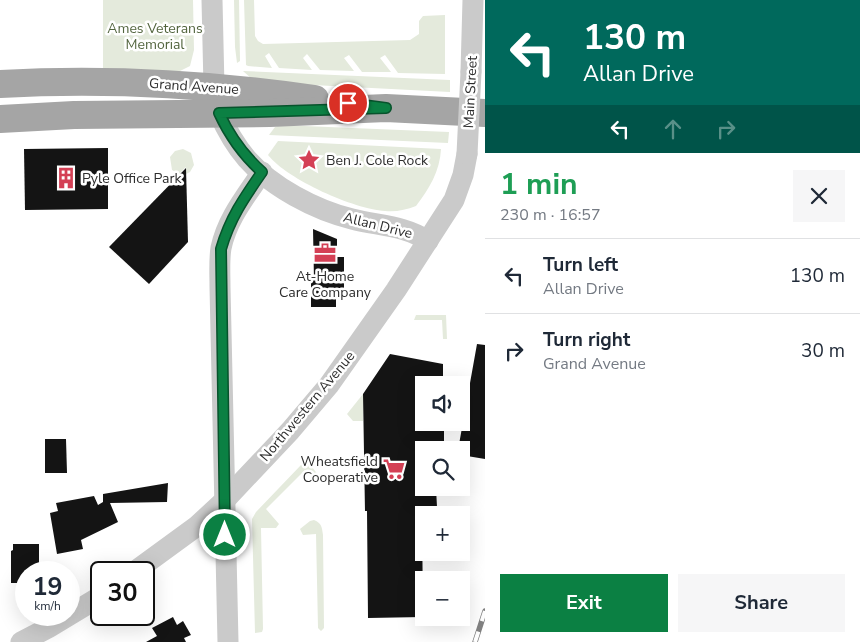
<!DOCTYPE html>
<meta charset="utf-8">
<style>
:root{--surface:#fff;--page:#f6f6f7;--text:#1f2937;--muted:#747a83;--line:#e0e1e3;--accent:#0b8043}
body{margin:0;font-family:"Nunito Sans",sans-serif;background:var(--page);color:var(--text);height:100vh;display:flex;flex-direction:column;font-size:19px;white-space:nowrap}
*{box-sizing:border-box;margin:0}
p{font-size:16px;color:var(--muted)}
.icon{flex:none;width:28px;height:28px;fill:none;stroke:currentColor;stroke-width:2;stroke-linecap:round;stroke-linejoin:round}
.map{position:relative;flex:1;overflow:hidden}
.side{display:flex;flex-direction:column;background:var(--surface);width:375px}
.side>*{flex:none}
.guide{background:#00695c;color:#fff;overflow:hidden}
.fabs{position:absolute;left:415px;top:376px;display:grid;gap:10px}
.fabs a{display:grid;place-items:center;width:55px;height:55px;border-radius:0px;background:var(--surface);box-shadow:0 5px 20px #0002;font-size:25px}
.speed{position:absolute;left:15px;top:561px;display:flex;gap:10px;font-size:25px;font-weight:700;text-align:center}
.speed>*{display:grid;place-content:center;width:65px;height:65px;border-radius:50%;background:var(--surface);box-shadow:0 5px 20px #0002;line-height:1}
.speed small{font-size:12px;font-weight:400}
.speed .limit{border:2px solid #111;border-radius:8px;background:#fff;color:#111}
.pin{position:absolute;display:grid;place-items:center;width:42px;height:42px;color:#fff;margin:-21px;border:2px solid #fff;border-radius:50%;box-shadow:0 1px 5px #0007}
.me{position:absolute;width:55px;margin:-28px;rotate:0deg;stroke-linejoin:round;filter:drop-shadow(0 0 4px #0008)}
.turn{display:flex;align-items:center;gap:18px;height:105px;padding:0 15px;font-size:22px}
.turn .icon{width:65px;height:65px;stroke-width:2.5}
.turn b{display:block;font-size:35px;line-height:42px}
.lanes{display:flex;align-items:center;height:48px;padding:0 15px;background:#0003;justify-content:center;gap:25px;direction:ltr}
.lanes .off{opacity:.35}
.round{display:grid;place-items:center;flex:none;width:52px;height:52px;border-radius:0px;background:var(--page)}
.head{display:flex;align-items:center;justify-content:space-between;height:85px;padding:0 15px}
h1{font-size:30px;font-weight:700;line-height:38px;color:#1e9e55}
.action{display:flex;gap:10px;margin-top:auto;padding:10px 15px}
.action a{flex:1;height:58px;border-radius:0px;background:var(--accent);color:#fff;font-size:20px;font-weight:700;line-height:58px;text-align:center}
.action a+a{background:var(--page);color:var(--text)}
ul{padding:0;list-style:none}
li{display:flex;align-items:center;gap:15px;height:75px;padding:0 15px;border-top:1px solid var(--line)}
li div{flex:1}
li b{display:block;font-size:19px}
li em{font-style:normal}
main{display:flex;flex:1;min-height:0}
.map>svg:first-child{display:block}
</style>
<main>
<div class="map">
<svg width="485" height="642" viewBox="0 0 485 642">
<rect width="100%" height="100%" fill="#fff"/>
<g fill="#e4eadc">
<path d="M 103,0 L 193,0 L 194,50 L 190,66 L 176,73 L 103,71 Z"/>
<path d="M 234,0 L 239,0 L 240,61 L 237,63 L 235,47 Z"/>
<path d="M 244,0 L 254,0 L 255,36 L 258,41 L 263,44 L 410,40 L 419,34 L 419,21 L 423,16 L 445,15 L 445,74 L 398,73 L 385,55 L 380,58 L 391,72 L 362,72 L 349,55 L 344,58 L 354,71 L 320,70 L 307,54 L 303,58 L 312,70 L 279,68 L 269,53 L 265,56 L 272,68 L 248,66 L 246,65 Z"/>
<path d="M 243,71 L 450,80 L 450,92 L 293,84 L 252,79 Z"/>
<path d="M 280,125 L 449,132 L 448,143 L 269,135 L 275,127 Z"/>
<path d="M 278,141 L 441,149 C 440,171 429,189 416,206 C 406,210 396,212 385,211 C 354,209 288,180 268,155 Z"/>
<path d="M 183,149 L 191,153 L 194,165 L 190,172 L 186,174 L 186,167 L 179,174 L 172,170 L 170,157 L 175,151 Z"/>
<path d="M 416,315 L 446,315 L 447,339 L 443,339 L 442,320 L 414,320 Z"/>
<path d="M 363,394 L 363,421 L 353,421 L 347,414 Z"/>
<path d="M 308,462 L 319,476 L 318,481 L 314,481 L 305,470 L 266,509 L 279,524 L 276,528 L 261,528 L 263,629 L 262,632 L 255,633 L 252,519 L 256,512 L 301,465 Z"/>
<path d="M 314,520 C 322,523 322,528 323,535 L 324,628 L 321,631 L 318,628 L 316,534 L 303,535 L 300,529 L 310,521 Z"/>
</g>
<g fill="#141414">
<path d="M 108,148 L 108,209 L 25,210 L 24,149 Z"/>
<path d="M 186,168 L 188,242 L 149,284 L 109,247 Z"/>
<path d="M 313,229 L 337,239 L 337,257 L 344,257 L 344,288 L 336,288 L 336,307 L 311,307 L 311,280 L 314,280 Z"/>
<path d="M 477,344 L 485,345 L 485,459 L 461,455 L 461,450 L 458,450 Z"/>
<path d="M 390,354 L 443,364 L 443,385 L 424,385 L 424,422 L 444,422 L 444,450 L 424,450 L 424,488 L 436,488 L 437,507 L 422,513 L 423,617 L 368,618 L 367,511 L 365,511 L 363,394 Z"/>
<path d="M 45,439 L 66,439 L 67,473 L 45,473 Z"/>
<path d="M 168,483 L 167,502 L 110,503 L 118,522 L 81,540 L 83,549 L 57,554 L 50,513 L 58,511 L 56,503 L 94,496 L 98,505 L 103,502 L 103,494 Z"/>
<path d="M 13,544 L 39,544 L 39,572 L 26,572 L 26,583 L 11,583 L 11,551 L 13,550 Z"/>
<path d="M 173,617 L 177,625 L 183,621 L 191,635 L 184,638 L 186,642 L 146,642 L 157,636 L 152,628 Z"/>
</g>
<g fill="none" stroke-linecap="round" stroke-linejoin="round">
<g stroke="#cacaca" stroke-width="21">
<path d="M 212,0 L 214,87"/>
<path d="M 471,72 L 473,0"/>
<path d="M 219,113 C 226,129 235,145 247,159 C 272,187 315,210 352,219 C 379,226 404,225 428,241"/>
<path d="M 134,572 L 197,526 L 224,501 L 290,431 L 329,385 L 396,290 L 454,200 L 463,175 L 467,154"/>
<path d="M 21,642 L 48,628 L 101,596"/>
<path d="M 228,642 L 220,287 C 220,274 219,260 221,248 C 227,219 246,196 262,172"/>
</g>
<g stroke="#a5a5a5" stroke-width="28">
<path d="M 0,84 C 106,78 211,84 315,99"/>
<path d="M 0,119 L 74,115 L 270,113 L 386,108 L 485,113"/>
</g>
<g stroke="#828282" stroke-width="5.5">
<path id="rail" d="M 475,642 L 485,611"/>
</g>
<use href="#rail" stroke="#fff" stroke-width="4" stroke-dasharray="11" stroke-linecap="butt"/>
<path stroke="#cacaca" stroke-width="21" d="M 467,154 L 471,72"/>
</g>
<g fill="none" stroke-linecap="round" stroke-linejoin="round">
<g stroke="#07532c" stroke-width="12">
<path id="route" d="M 225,535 L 221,249 C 230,218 244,198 262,172 C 243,155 230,137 219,113 L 386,108 L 348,103"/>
</g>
<use href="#route" stroke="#0b8043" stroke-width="9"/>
</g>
<defs>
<g id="sight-bare" transform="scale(1.725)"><path d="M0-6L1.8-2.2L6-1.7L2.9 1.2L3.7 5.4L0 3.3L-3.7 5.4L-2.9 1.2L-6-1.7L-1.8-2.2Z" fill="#d44055" stroke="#fff" stroke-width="2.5" paint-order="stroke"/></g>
<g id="building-bare" transform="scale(1.725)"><path d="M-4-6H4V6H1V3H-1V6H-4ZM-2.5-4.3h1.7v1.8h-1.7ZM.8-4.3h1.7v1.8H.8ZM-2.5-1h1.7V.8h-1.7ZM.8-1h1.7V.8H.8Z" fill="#d44055" stroke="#fff" stroke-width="2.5" paint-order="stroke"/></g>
<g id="office-bare" transform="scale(1.725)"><path d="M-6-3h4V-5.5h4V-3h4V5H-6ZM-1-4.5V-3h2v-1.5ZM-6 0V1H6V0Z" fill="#d44055" stroke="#fff" stroke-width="2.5" paint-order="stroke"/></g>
<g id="supermarket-bare" transform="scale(1.725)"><path d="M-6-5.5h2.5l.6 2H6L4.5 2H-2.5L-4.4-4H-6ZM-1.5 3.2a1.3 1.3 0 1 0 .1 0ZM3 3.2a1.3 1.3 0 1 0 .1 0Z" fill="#d44055" stroke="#fff" stroke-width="2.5" paint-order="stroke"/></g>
</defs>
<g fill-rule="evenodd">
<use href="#sight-bare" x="309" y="160"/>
<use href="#building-bare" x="66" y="178"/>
<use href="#office-bare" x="325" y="253"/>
<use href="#supermarket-bare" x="394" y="469"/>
</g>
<g text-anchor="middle" stroke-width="5" stroke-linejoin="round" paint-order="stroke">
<g font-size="14" fill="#53653f" stroke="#fff">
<text x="155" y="33">Ames Veterans<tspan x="155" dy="16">Memorial</tspan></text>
</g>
<g font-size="14" fill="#2d2d2d" stroke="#fff">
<text transform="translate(194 86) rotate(4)" y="5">Grand Avenue</text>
<text transform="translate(470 92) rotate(-87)" y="5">Main Street</text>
<text transform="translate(378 225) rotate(14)" y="5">Allan Drive</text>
<text transform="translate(307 406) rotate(-50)" y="5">Northwestern Avenue</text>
</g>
<g font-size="14" fill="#2d2d2d" stroke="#fff" text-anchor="start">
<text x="326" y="165">Ben J. Cole Rock</text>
<text x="82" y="183">Pyle Office Park</text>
<text x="325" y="281" text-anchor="middle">At-Home<tspan x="325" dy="16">Care Company</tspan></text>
<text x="378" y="466" text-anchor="end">Wheatsfield<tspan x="378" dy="16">Cooperative</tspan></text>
</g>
</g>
</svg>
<div class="fabs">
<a><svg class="icon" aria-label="sound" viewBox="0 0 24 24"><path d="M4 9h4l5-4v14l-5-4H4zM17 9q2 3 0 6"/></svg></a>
<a><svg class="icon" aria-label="search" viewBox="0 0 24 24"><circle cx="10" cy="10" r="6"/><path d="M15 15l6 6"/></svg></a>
<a>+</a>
<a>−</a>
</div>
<div class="speed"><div>19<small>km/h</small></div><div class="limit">30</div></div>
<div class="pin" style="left:348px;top:103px;background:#d93025"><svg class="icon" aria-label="arrive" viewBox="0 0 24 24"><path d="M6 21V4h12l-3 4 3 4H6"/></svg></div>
<svg class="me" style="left:225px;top:535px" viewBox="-20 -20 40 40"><circle r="17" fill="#0b8043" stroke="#fff" stroke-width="3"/><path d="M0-11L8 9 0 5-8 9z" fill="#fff"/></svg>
</div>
<section class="side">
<div class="guide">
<div class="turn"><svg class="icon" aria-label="left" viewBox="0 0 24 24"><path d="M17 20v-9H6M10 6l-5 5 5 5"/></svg><div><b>130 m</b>Allan Drive</div></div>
<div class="lanes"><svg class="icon" aria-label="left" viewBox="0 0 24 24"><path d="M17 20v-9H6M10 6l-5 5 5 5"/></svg><svg class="icon off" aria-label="ahead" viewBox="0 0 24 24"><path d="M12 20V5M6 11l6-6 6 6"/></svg><svg class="icon off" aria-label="right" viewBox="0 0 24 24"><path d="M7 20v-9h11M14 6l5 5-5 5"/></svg></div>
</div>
<div class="head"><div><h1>1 min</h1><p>230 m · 16:57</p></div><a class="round"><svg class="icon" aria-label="close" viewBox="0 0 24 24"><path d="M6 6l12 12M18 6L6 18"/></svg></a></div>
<ul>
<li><svg class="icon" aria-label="left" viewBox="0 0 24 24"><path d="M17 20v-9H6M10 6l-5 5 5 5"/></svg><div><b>Turn left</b><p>Allan Drive</p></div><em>130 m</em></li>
<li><svg class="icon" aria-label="right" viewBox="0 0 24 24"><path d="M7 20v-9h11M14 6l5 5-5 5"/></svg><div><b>Turn right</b><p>Grand Avenue</p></div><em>30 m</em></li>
</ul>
<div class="action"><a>Exit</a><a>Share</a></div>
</section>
</main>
